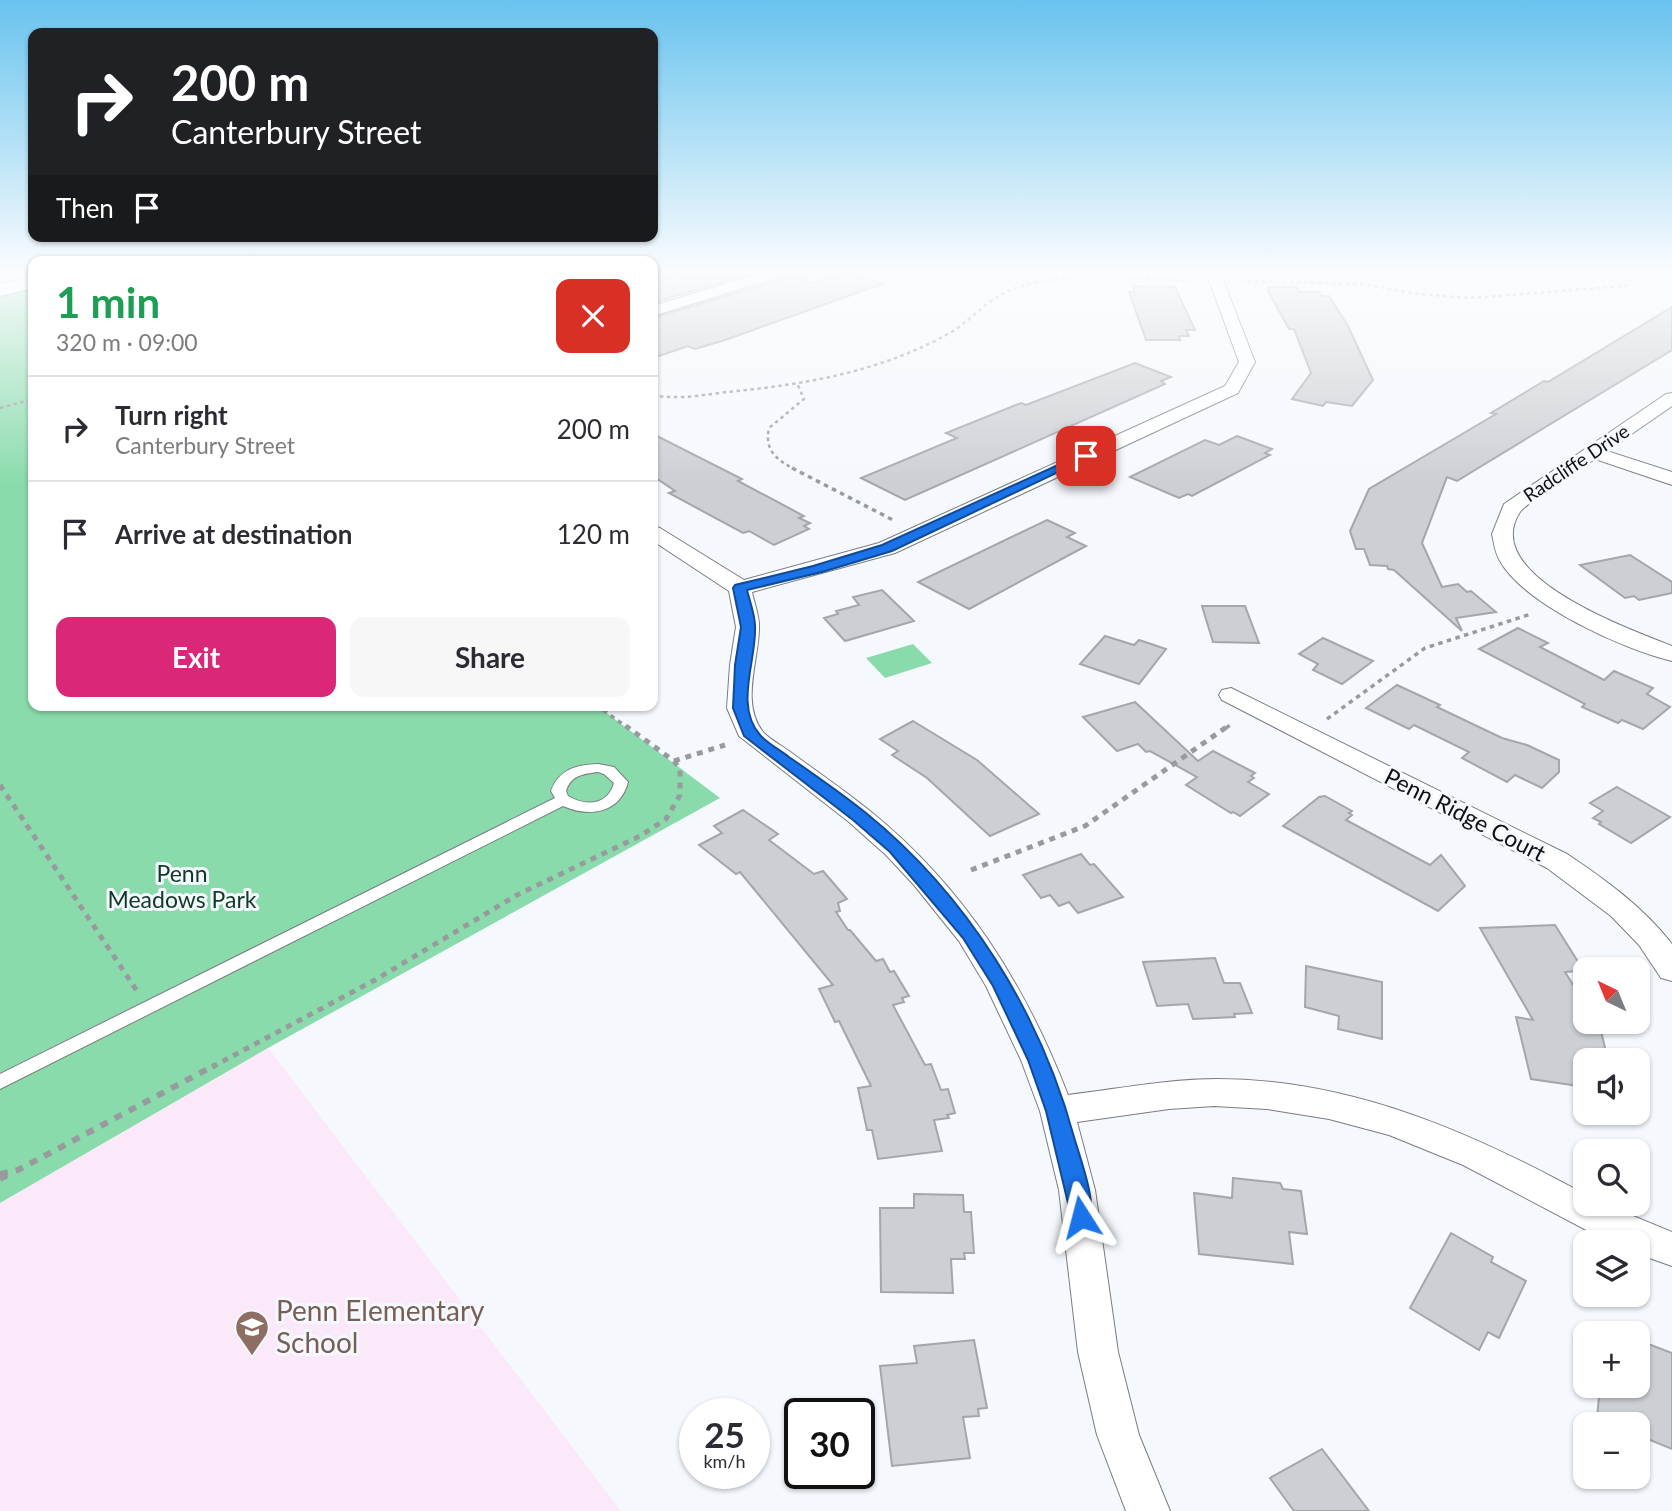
<!DOCTYPE html>
<meta charset="utf-8">
<style>
:root{--surface:#fff;--page:#f7f7f7;--text:#2b2b33;--muted:#7c7c81;--line:#e1e1e2;--accent:#db2777}
body{margin:0;font-family:Lato,sans-serif;background:var(--page);color:var(--text);height:100vh;display:flex;flex-direction:column;font-size:26px;white-space:nowrap}
*{box-sizing:border-box;margin:0}
p{font-size:23px;color:var(--muted)}
.icon{flex:none;width:38px;height:38px;fill:none;stroke:currentColor;stroke-width:2;stroke-linecap:round;stroke-linejoin:round}
.map{position:relative;flex:1;overflow:hidden}
.details{position:absolute;left:28px;top:256px;width:630px;height:455px;display:flex;flex-direction:column;background:var(--surface);border-radius:14px;box-shadow:0 2px 5px #0004}
.details>*{flex:none}
.top-card{position:absolute;left:28px;top:28px;width:630px;height:214px;border-radius:14px;box-shadow:0 2px 5px #0004;background:#202124;color:#fff;overflow:hidden}
.needle{width:46px;rotate:317deg}
.controls{position:absolute;left:1573px;top:957px;display:grid;gap:14px}
.controls a{display:grid;place-items:center;width:77px;height:77px;border-radius:14px;background:var(--surface);box-shadow:0 2px 5px #0004;font-size:35px}
.speed{position:absolute;left:679px;top:1398px;display:flex;gap:14px;font-size:35px;font-weight:700;text-align:center}
.speed>*{display:grid;place-content:center;width:91px;height:91px;border-radius:50%;background:var(--surface);box-shadow:0 2px 5px #0004;line-height:1}
.speed small{font-size:18px;font-weight:400}
.speed .limit{border:4px solid #111;border-radius:10px;background:#fff;color:#111}
.pin{position:absolute;display:grid;place-items:center;width:60px;height:60px;color:#fff;margin:-30px;border-radius:14px;box-shadow:0 4px 10px #0006}
.me{position:absolute;width:77px;margin:-38px;rotate:351deg;stroke-linejoin:round;filter:drop-shadow(0 0 5px #0008)}
.turn{display:flex;align-items:center;gap:24px;height:147px;padding:0 28px;font-size:32px}
.turn .icon{width:91px;height:91px;stroke-width:2.5}
.turn b{display:block;font-size:49px;line-height:60px}
.then{display:flex;align-items:center;height:66px;padding:0 28px;background:#0003;gap:14px;font-size:26px}
.round{display:grid;place-items:center;flex:none;width:74px;height:74px;border-radius:14px;background:var(--page)}
.summary{display:flex;align-items:center;justify-content:space-between;height:119px;padding:0 28px}
h1{font-size:42px;font-weight:700;line-height:52px;color:#1e9e55}
.cta{display:flex;gap:14px;margin-top:auto;padding:14px 28px}
.cta a{flex:1;height:80px;border-radius:14px;background:var(--accent);color:#fff;font-size:28px;font-weight:700;line-height:80px;text-align:center}
.cta a+a{background:var(--page);color:var(--text)}
ul{padding:0;list-style:none}
li{display:flex;align-items:center;gap:21px;height:105px;padding:0 28px;border-top:2px solid var(--line)}
li div{flex:1}
li b{display:block;font-size:26px}
li em{font-style:normal}
.map>svg:first-child{display:block}
</style>
<div class="map">
<svg width="1672" height="1511" viewBox="0 0 1672 1511">
<rect width="100%" height="100%" fill="#f5f9fd"/>
<path fill="#fbe8f8" d="M 268,1048 L 621,1511 L 0,1511 L 0,1203 Z"/>
<g fill="#8adbac">
<path d="M 33,287 L 33,705 L 596,705 L 720,798 L 268,1048 L 0,1203 L 0,294 Z"/>
<path d="M 913,644 L 932,663 L 885,678 L 866,658 Z"/>
</g>
<g fill="#cccfd3" stroke="#a3a6ab" stroke-width="2">
<path d="M 682,272 L 755,272 L 653,303 L 653,281 Z"/>
<path d="M 790,272 L 805,272 L 807,284 L 848,272 L 882,284 L 725,340 L 695,349 L 688,346 L 653,358 L 653,318 L 786,278 Z"/>
<path d="M 1134,286 L 1175,287 L 1195,330 L 1186,330 L 1189,336 L 1179,336 L 1180,340 L 1146,340 L 1129,292 L 1134,292 Z"/>
<path d="M 1268,287 L 1296,287 L 1299,292 L 1319,292 L 1321,296 L 1329,296 L 1348,326 L 1373,380 L 1352,406 L 1326,402 L 1323,406 L 1292,399 L 1311,373 L 1294,329 L 1289,329 L 1268,291 L 1270,291 Z"/>
<path d="M 1672,307 L 1672,350 L 1457,481 L 1447,477 L 1422,543 L 1442,587 L 1458,584 L 1467,592 L 1471,591 L 1496,612 L 1456,618 L 1462,631 L 1394,570 L 1388,569 L 1387,566 L 1370,565 L 1364,549 L 1356,549 L 1350,531 L 1369,489 L 1496,414 L 1491,413 L 1544,381 L 1548,382 Z"/>
<path d="M 1135,363 L 1171,377 L 1161,381 L 1165,384 L 905,500 L 861,478 L 957,438 L 946,433 L 1021,403 L 1026,405 Z"/>
<path d="M 653,434 L 742,479 L 738,481 L 804,516 L 799,518 L 810,523 L 804,526 L 809,529 L 774,545 L 749,531 L 743,533 L 669,493 L 675,491 L 653,476 Z"/>
<path d="M 1237,436 L 1272,449 L 1265,453 L 1270,455 L 1192,496 L 1188,494 L 1179,498 L 1130,477 L 1205,440 L 1219,445 Z"/>
<path d="M 1047,520 L 1075,533 L 1067,537 L 1086,546 L 969,609 L 918,582 Z"/>
<path d="M 1630,555 L 1672,582 L 1672,593 L 1639,600 L 1634,596 L 1625,598 L 1580,565 Z"/>
<path d="M 882,590 L 914,621 L 845,641 L 824,618 L 838,614 L 836,611 L 859,605 L 853,597 Z"/>
<path d="M 1202,606 L 1245,606 L 1259,643 L 1213,642 Z"/>
<path d="M 1518,628 L 1548,643 L 1540,647 L 1604,680 L 1614,671 L 1653,688 L 1647,694 L 1670,707 L 1643,729 L 1622,720 L 1618,723 L 1582,707 L 1585,704 L 1479,649 Z"/>
<path d="M 1105,636 L 1134,645 L 1139,640 L 1166,649 L 1139,684 L 1080,664 Z"/>
<path d="M 1323,638 L 1373,661 L 1342,684 L 1313,670 L 1318,664 L 1299,654 Z"/>
<path d="M 1397,685 L 1440,705 L 1437,707 L 1502,738 L 1527,745 L 1559,760 L 1559,772 L 1542,788 L 1515,775 L 1507,782 L 1462,758 L 1469,752 L 1414,725 L 1409,729 L 1366,708 Z"/>
<path d="M 1135,702 L 1198,761 L 1213,751 L 1255,773 L 1251,776 L 1254,778 L 1248,782 L 1269,794 L 1240,816 L 1233,812 L 1231,813 L 1186,785 L 1197,777 L 1150,751 L 1146,752 L 1138,744 L 1117,751 L 1083,717 Z"/>
<path d="M 913,721 L 977,760 L 1039,814 L 990,836 L 927,778 L 892,755 L 898,751 L 880,739 Z"/>
<path d="M 1617,787 L 1670,817 L 1631,843 L 1599,824 L 1601,822 L 1593,818 L 1603,811 L 1590,803 Z"/>
<path d="M 1325,796 L 1352,811 L 1349,813 L 1352,815 L 1346,820 L 1430,865 L 1441,855 L 1465,886 L 1438,911 L 1283,826 L 1319,797 Z"/>
<path d="M 743,810 L 778,834 L 769,840 L 814,874 L 823,871 L 847,899 L 838,903 L 840,911 L 836,912 L 848,930 L 850,930 L 876,961 L 883,959 L 890,972 L 894,971 L 909,996 L 902,998 L 904,1002 L 893,1005 L 925,1065 L 931,1064 L 941,1090 L 948,1089 L 955,1113 L 947,1115 L 949,1118 L 934,1120 L 942,1151 L 878,1159 L 872,1130 L 867,1130 L 858,1088 L 871,1086 L 839,1021 L 835,1022 L 819,989 L 833,985 L 740,872 L 736,874 L 699,845 L 722,833 L 714,826 Z"/>
<path d="M 1081,854 L 1090,865 L 1094,864 L 1123,897 L 1078,913 L 1069,902 L 1059,906 L 1050,895 L 1041,898 L 1023,875 Z"/>
<path d="M 1555,925 L 1582,968 L 1576,968 L 1577,971 L 1565,972 L 1586,1005 L 1586,1022 L 1596,1022 L 1600,1027 L 1608,1060 L 1586,1060 L 1586,1087 L 1531,1079 L 1516,1017 L 1533,1020 L 1480,928 Z"/>
<path d="M 1215,958 L 1224,983 L 1240,983 L 1252,1013 L 1234,1014 L 1235,1017 L 1193,1019 L 1188,1004 L 1157,1006 L 1143,962 Z"/>
<path d="M 1306,966 L 1382,982 L 1382,1039 L 1338,1029 L 1339,1016 L 1305,1007 Z"/>
<path d="M 1233,1178 L 1280,1183 L 1283,1189 L 1301,1191 L 1307,1234 L 1289,1232 L 1293,1264 L 1199,1254 L 1194,1193 L 1232,1198 Z"/>
<path d="M 914,1194 L 963,1195 L 964,1212 L 971,1212 L 974,1253 L 964,1253 L 965,1259 L 951,1259 L 953,1293 L 881,1292 L 880,1208 L 914,1208 Z"/>
<path d="M 1451,1233 L 1493,1257 L 1491,1262 L 1526,1281 L 1499,1338 L 1488,1332 L 1479,1350 L 1410,1308 Z"/>
<path d="M 974,1340 L 987,1408 L 978,1409 L 979,1416 L 963,1417 L 970,1458 L 892,1466 L 880,1366 L 917,1363 L 914,1346 Z"/>
<path d="M 1638,1340 L 1672,1353 L 1672,1449 L 1638,1435 L 1638,1424 L 1613,1424 L 1597,1418 L 1600,1386 L 1638,1386 Z"/>
<path d="M 1322,1449 L 1369,1511 L 1294,1511 L 1270,1478 Z"/>
</g>
<g fill="none" stroke-linecap="round" stroke-linejoin="round">
<g stroke="#797c81" stroke-width="2">
<path id="service" d="M 598,764 L 614,767 L 628,782 C 620,813 590,818 563,806 L 0,1089 L 0,1074 L 555,798 L 551,791 C 559,769 576,765 598,764 ZM 598,772 L 604,774 L 614,783 C 608,805 586,807 568,796 L 566,791 C 571,775 583,774 598,772 Z"/>
</g>
<g stroke="#797c81" stroke-width="2">
<g id="minor">
<path d="M 764,272 L 787,272 L 785,275 L 653,316 L 653,306 Z"/>
<path d="M 1206,272 L 1220,272 L 1255,362 L 1238,393 L 895,553 L 752,592 C 754,603 760,617 759,628 C 759,660 740,703 763,732 C 769,739 781,745 789,751 C 816,771 844,790 870,811 C 964,887 1025,984 1068,1095 C 1118,1089 1167,1079 1217,1079 C 1350,1079 1471,1132 1586,1195 L 1586,1204 L 1604,1204 L 1672,1232 L 1672,1266 L 1638,1254 L 1638,1242 L 1609,1242 L 1463,1165 L 1389,1135 L 1329,1119 L 1267,1109 L 1214,1106 L 1169,1109 L 1077,1122 L 1095,1190 L 1118,1352 L 1139,1435 L 1170,1511 L 1126,1511 L 1097,1435 L 1078,1352 L 1059,1190 L 1040,1111 L 1021,1060 L 986,986 L 959,941 L 914,885 L 886,855 L 849,822 L 739,736 L 727,708 L 730,665 L 736,627 L 729,591 L 653,541 L 653,526 L 660,528 L 744,580 L 879,543 L 1225,386 L 1239,362 Z"/>
<path d="M 1672,393 L 1672,406 L 1607,451 L 1672,472 L 1672,485 L 1595,459 C 1582,468 1526,503 1520,512 C 1478,576 1632,630 1672,646 L 1672,661 C 1623,649 1525,605 1500,561 C 1495,553 1494,543 1492,534 L 1504,504 L 1666,394 Z"/>
<path d="M 1231,688 L 1567,854 C 1606,880 1643,907 1672,944 L 1672,981 L 1661,978 L 1639,945 L 1611,916 L 1547,868 L 1222,700 L 1219,695 L 1222,690 Z"/>
</g>
</g>
<g stroke="#797c81" stroke-width="2">
<path id="tertiary" d="M 33,276 L 33,288 L 0,296 L 0,284 Z"/>
</g>
<g stroke="#989b9d" stroke-width="2.5" stroke-dasharray="3.5 3.5" stroke-linecap="butt">
<path d="M 1241,281 L 1362,284 L 1419,294 L 1469,298 L 1625,286 L 1629,281 L 1622,272"/>
<path d="M 653,395 C 678,400 702,395 727,392 C 802,385 879,372 946,335 C 971,322 988,297 1016,288 C 1072,270 1137,279 1195,281"/>
<path d="M 0,408 L 33,399"/>
<path d="M 796,470 C 777,460 764,451 769,428 L 804,399 L 797,383"/>
</g>
<g stroke="#989b9d" stroke-width="3.5" stroke-dasharray="4.5 4.5" stroke-linecap="butt">
<path d="M 792,468 L 893,520"/>
<path d="M 596,705 L 628,728"/>
<path d="M 1327,719 L 1425,648 L 1531,614"/>
<path d="M 1226,728 L 1233,723"/>
</g>
<g stroke="#989b9d" stroke-width="5" stroke-dasharray="6 6" stroke-linecap="butt">
<path d="M 674,761 L 725,745"/>
<path d="M 0,785 L 137,991"/>
<path d="M 971,870 L 1085,826 L 1228,726"/>
<path d="M 212,1067 L 375,980 L 517,895 L 640,836 L 666,819 L 680,795 L 680,769 L 674,761 L 626,726"/>
</g>
<g stroke="#989b9d" stroke-width="6" stroke-dasharray="8 8" stroke-linecap="butt">
<path d="M 0,1174 L 18,1170 L 215,1065"/>
<path d="M 0,1179 L 12,1173"/>
</g>
<use href="#service" fill="#fff" fill-rule="evenodd"/>
<use href="#minor" fill="#fff" fill-rule="evenodd"/>
<use href="#tertiary" fill="#fff" fill-rule="evenodd"/>
</g>
<linearGradient id="sky" x2="0" y2="1"><stop stop-color="#68c3ee"/><stop offset="0.56" stop-color="#fafcfe"/><stop offset="1" stop-color="#fafcfe" stop-opacity="0"/></linearGradient>
<rect width="1672" height="484" fill="url(#sky)"/>
<path fill="#1a73e8" stroke="#114b97" stroke-width="2" d="M 1082,454 L 1092,456 L 892,551 L 822,572 L 747,590 C 750,602 755,615 755,626 C 757,660 734,705 760,735 C 767,743 780,750 789,757 C 815,775 841,793 866,813 C 967,895 1040,1012 1074,1137 C 1080,1158 1098,1205 1089,1224 L 1081,1227 L 1073,1224 L 1046,1111 L 1028,1060 L 993,986 L 963,938 L 890,852 L 853,820 L 744,736 L 733,708 L 735,665 L 741,627 L 733,588 L 735,585 L 813,566 L 882,545 Z"/>
<defs>
<g id="school-pin" transform="scale(1.75)"><path d="M0 17L-7.5 6A9.5 9.5 0 1 1 7.5 6Z" fill="#8d6e63" stroke="#f5f9fd"/><path d="M0-5L7-2L0 1L-7-2ZM-4 1L0 2.5L4 1V4Q0 6-4 4Z" fill="#fff"/></g>
</defs>
<g fill-rule="evenodd">
<use href="#school-pin" x="252" y="1327"/>
</g>
<g text-anchor="middle" stroke-width="6" stroke-linejoin="round" paint-order="stroke">
<g font-size="19" fill="#0f1011" stroke="#f5f9fd">
<text transform="translate(1576 463) rotate(-34)" y="7">Radcliffe Drive</text>
</g>
<g font-size="23" fill="#0f1011" stroke="#f5f9fd">
<text transform="translate(1465 815) rotate(27)" y="8">Penn Ridge Court</text>
</g>
<g font-size="23" fill="#0f3b25" stroke="#f5f9fd">
<text x="182" y="882">Penn<tspan x="182" dy="26">Meadows Park</tspan></text>
</g>
<g font-size="28" fill="#785e54" stroke="#f5f9fd" text-anchor="start">
<text x="276" y="1321">Penn Elementary<tspan x="276" dy="32">School</tspan></text>
</g>
</g>
</svg>
<div class="controls">
<a><svg class="needle" viewBox="-14 -14 28 28"><path d="M0-13l5 13h-10z" fill="#e53935"/><path d="M0 13l5-13h-10z" fill="#7c7c81"/></svg></a>
<a><svg class="icon" aria-label="sound" viewBox="0 0 24 24"><path d="M4 9h4l5-4v14l-5-4H4zM17 9q2 3 0 6"/></svg></a>
<a><svg class="icon" aria-label="search" viewBox="0 0 24 24"><circle cx="10" cy="10" r="6"/><path d="M15 15l6 6"/></svg></a>
<a><svg class="icon" aria-label="layers" viewBox="0 0 24 24"><path d="M12 4l9 5-9 5-9-5zM3 14l9 5 9-5"/></svg></a>
<a>+</a>
<a>−</a>
</div>
<div class="speed"><div>25<small>km/h</small></div><div class="limit">30</div></div>
<div class="pin" style="left:1086px;top:456px;background:#d93025"><svg class="icon" aria-label="arrive" viewBox="0 0 24 24"><path d="M6 21V4h12l-3 4 3 4H6"/></svg></div>
<svg class="me" style="left:1081px;top:1217px" viewBox="-20 -20 40 40"><path d="M0-17L14 15 0 8-14 15z" fill="#1a73e8" stroke="#fff" stroke-width="4"/></svg>
<div class="top-card">
<div class="turn"><svg class="icon" aria-label="right" viewBox="0 0 24 24"><path d="M7 20v-9h11M14 6l5 5-5 5"/></svg><div><b>200 m</b>Canterbury Street</div></div>
<div class="then">Then<svg class="icon" aria-label="arrive" viewBox="0 0 24 24"><path d="M6 21V4h12l-3 4 3 4H6"/></svg></div>
</div>
<section class="details">
<div class="summary"><div><h1>1 min</h1><p>320 m · 09:00</p></div><a class="round" style="background:#d93025;color:#fff"><svg class="icon" aria-label="close" viewBox="0 0 24 24"><path d="M6 6l12 12M18 6L6 18"/></svg></a></div>
<ul>
<li><svg class="icon" aria-label="right" viewBox="0 0 24 24"><path d="M7 20v-9h11M14 6l5 5-5 5"/></svg><div><b>Turn right</b><p>Canterbury Street</p></div><em>200 m</em></li>
<li><svg class="icon" aria-label="arrive" viewBox="0 0 24 24"><path d="M6 21V4h12l-3 4 3 4H6"/></svg><div><b>Arrive at destination</b></div><em>120 m</em></li>
</ul>
<div class="cta"><a>Exit</a><a>Share</a></div>
</section>
</div>
